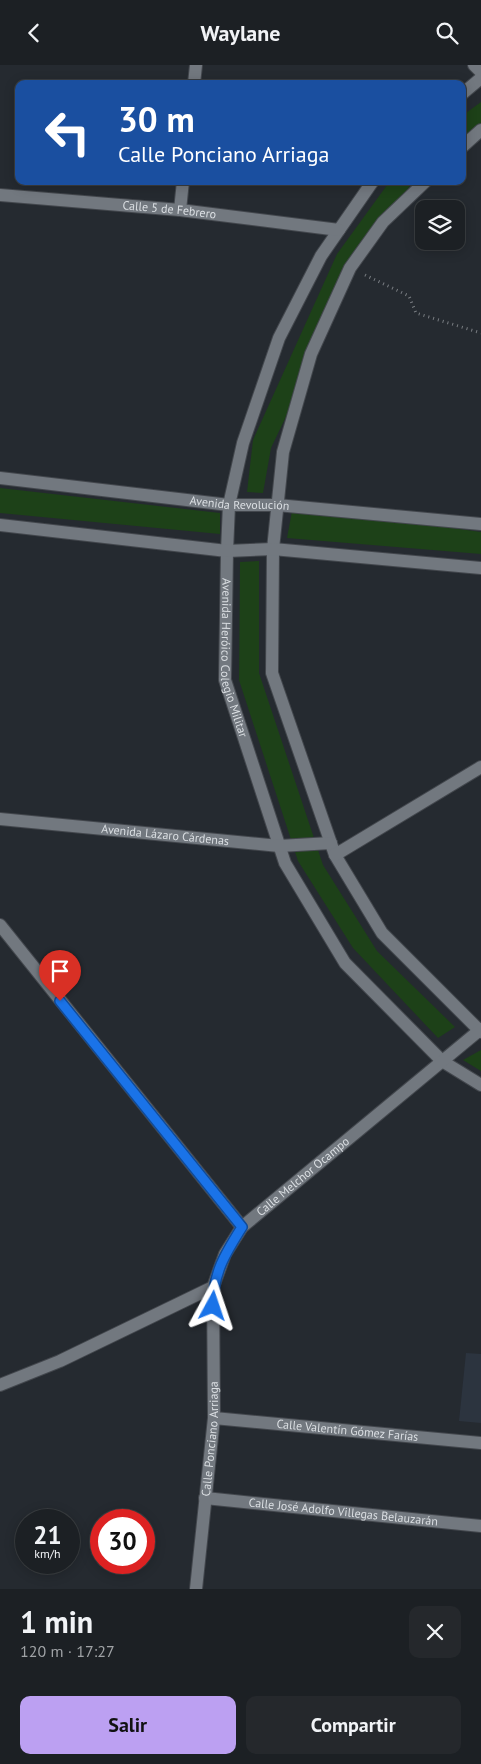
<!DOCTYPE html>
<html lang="es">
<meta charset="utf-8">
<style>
:root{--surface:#1c2024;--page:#25282c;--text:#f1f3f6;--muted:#a0a3a6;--line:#3a3e41;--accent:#bca0f2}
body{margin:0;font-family:"PT Sans",sans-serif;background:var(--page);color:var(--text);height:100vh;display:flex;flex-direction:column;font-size:19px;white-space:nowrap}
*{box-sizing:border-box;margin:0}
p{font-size:16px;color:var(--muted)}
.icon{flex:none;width:28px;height:28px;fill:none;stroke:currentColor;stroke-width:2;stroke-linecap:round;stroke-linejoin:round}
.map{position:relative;height:1524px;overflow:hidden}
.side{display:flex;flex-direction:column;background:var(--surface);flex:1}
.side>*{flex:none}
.banner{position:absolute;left:15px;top:15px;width:451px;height:105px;border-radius:10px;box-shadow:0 2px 12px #0003,0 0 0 1px var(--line);background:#1a4fa0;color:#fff;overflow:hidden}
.fabs{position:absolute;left:415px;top:135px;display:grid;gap:10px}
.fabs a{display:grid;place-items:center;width:50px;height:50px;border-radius:10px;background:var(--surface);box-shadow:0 2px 12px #0003,0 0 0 1px var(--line);font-size:25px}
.speed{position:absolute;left:15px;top:1444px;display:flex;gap:10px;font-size:25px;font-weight:700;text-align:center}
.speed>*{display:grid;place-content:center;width:65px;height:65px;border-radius:50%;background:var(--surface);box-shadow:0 2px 12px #0003,0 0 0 1px var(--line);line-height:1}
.speed small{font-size:12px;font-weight:400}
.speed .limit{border:8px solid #d22;background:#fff;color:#111}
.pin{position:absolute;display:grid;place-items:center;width:42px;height:42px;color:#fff;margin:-51px -21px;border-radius:50% 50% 50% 0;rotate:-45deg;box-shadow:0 0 5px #0007}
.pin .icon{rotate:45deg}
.me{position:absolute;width:55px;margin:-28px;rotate:5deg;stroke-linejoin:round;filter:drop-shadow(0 0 4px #0008)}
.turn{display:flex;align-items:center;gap:18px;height:105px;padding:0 20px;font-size:22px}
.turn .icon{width:65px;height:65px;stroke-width:2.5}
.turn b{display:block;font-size:35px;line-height:42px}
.round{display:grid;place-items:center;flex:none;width:52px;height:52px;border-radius:10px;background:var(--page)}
.overview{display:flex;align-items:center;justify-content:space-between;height:85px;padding:0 20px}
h1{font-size:30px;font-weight:700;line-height:38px}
.action{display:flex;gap:10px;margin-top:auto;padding:10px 20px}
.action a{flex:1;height:58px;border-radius:10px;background:var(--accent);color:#111;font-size:20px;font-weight:700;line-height:58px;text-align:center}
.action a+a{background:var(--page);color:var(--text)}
header{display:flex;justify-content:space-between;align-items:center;height:65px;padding:0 20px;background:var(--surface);font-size:22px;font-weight:700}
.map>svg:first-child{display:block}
</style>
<header><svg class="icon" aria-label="back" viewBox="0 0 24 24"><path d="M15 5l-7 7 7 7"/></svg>Waylane<svg class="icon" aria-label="search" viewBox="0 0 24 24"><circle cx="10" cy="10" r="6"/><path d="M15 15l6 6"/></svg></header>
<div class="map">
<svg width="481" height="1524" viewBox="0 0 481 1524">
<rect width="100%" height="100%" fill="#252a30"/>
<path fill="#2c343f" d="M 466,1288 L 481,1289 L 481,1358 L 459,1356 Z"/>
<g fill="#1d4118">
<path d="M 481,37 L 481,60 L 462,75 L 462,51 Z"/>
<path d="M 390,116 L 413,116 L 357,203 L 271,383 L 263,428 L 247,427 L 253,375 L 337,189 Z"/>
<path d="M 0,423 L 220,448 L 220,469 L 0,448 Z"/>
<path d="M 293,441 L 481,467 L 481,489 L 287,473 Z"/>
<path d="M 259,496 L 259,608 L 323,800 L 377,886 L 455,962 L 438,973 L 353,883 L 298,796 L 239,615 L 240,497 Z"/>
<path d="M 481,985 L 481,1006 L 463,995 Z"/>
</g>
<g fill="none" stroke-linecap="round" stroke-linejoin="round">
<g stroke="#43474d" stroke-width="14">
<g id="street">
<path d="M 474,0 L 481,7"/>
<path d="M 194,19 L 196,0"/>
<path d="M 462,29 L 481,13"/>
<path d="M 462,82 L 481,65"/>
<path id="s1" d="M 373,116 L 321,191 L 279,273 L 243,378 L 229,440 L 227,486 L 225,615 L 285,798 L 345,898 L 442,996 L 481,1020"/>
<path d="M 426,116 L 383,157 L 350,203 L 311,289 L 283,387 L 273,484 L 272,608 L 335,790 L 382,868 L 481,967"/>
<path id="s2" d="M 0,130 L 180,145 L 339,165"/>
<path d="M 180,145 L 183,116"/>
<path id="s3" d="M 0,754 L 279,781 L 331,778"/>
<path d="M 335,790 L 481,702"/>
<path d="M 0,860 L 242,1162"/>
<path d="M 0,1320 L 60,1296 L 213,1222"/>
<path id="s4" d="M 214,1353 L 481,1378"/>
<path id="s5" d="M 205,1433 L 481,1461"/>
<path id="s6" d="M 196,1524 L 214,1353 L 213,1222 L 225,1189 L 242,1162 L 481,964"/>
</g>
</g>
<g stroke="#43474d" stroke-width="14">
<g id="secondary">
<path id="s7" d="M 0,413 L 229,440 L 277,440 L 481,459"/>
<path d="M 0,460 L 227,486 L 273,484 L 481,503"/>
</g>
</g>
<path stroke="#797d82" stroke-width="3" stroke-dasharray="1 4" stroke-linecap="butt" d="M 365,210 L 409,231 L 416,248 L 481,268"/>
<use href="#street" stroke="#72787f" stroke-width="12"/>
<use href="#secondary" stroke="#72787f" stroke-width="12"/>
</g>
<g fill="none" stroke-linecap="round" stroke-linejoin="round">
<g stroke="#114b97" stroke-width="12">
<path id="route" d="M 60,936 L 242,1162 C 225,1189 213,1208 213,1241"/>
</g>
<use href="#route" stroke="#1a73e8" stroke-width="9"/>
</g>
<g text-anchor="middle" stroke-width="5" stroke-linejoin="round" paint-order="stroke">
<g font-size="12" fill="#dbdfe3" stroke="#1b2026">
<text dy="4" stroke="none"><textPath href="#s2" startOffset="170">Calle 5 de Febrero</textPath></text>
<text dy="4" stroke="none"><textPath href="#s7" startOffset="241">Avenida Revolución</textPath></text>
<text dy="4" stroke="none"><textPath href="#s1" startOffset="512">Avenida Heróico Colegio Militar</textPath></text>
<text dy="4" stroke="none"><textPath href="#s3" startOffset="166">Avenida Lázaro Cárdenas</textPath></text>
<text dy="4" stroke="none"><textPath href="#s6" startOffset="449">Calle Melchor Ocampo</textPath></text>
<text dy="4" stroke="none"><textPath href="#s4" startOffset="134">Calle Valentín Gómez Farías</textPath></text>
<text dy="4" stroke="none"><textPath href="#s6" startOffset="151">Calle Ponciano Arriaga</textPath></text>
<text dy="4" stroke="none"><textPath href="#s5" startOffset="139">Calle José Adolfo Villegas Belauzarán</textPath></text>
</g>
</g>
</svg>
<div class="fabs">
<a><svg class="icon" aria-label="layers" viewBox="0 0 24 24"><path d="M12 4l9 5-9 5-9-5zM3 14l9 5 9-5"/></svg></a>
</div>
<div class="speed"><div>21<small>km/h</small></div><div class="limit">30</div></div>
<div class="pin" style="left:60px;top:936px;background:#d93025"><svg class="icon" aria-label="arrive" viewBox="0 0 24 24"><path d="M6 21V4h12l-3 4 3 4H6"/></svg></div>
<svg class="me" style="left:213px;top:1241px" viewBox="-20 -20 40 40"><path d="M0-17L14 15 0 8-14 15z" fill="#1a73e8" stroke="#fff" stroke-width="4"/></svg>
<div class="banner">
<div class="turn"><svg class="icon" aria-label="left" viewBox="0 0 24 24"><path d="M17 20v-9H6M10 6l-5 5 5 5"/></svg><div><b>30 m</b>Calle Ponciano Arriaga</div></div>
</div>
</div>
<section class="side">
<div class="overview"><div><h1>1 min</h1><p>120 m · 17:27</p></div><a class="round"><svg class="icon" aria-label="close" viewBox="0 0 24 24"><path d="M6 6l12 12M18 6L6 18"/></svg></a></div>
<div class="action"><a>Salir</a><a>Compartir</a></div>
</section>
